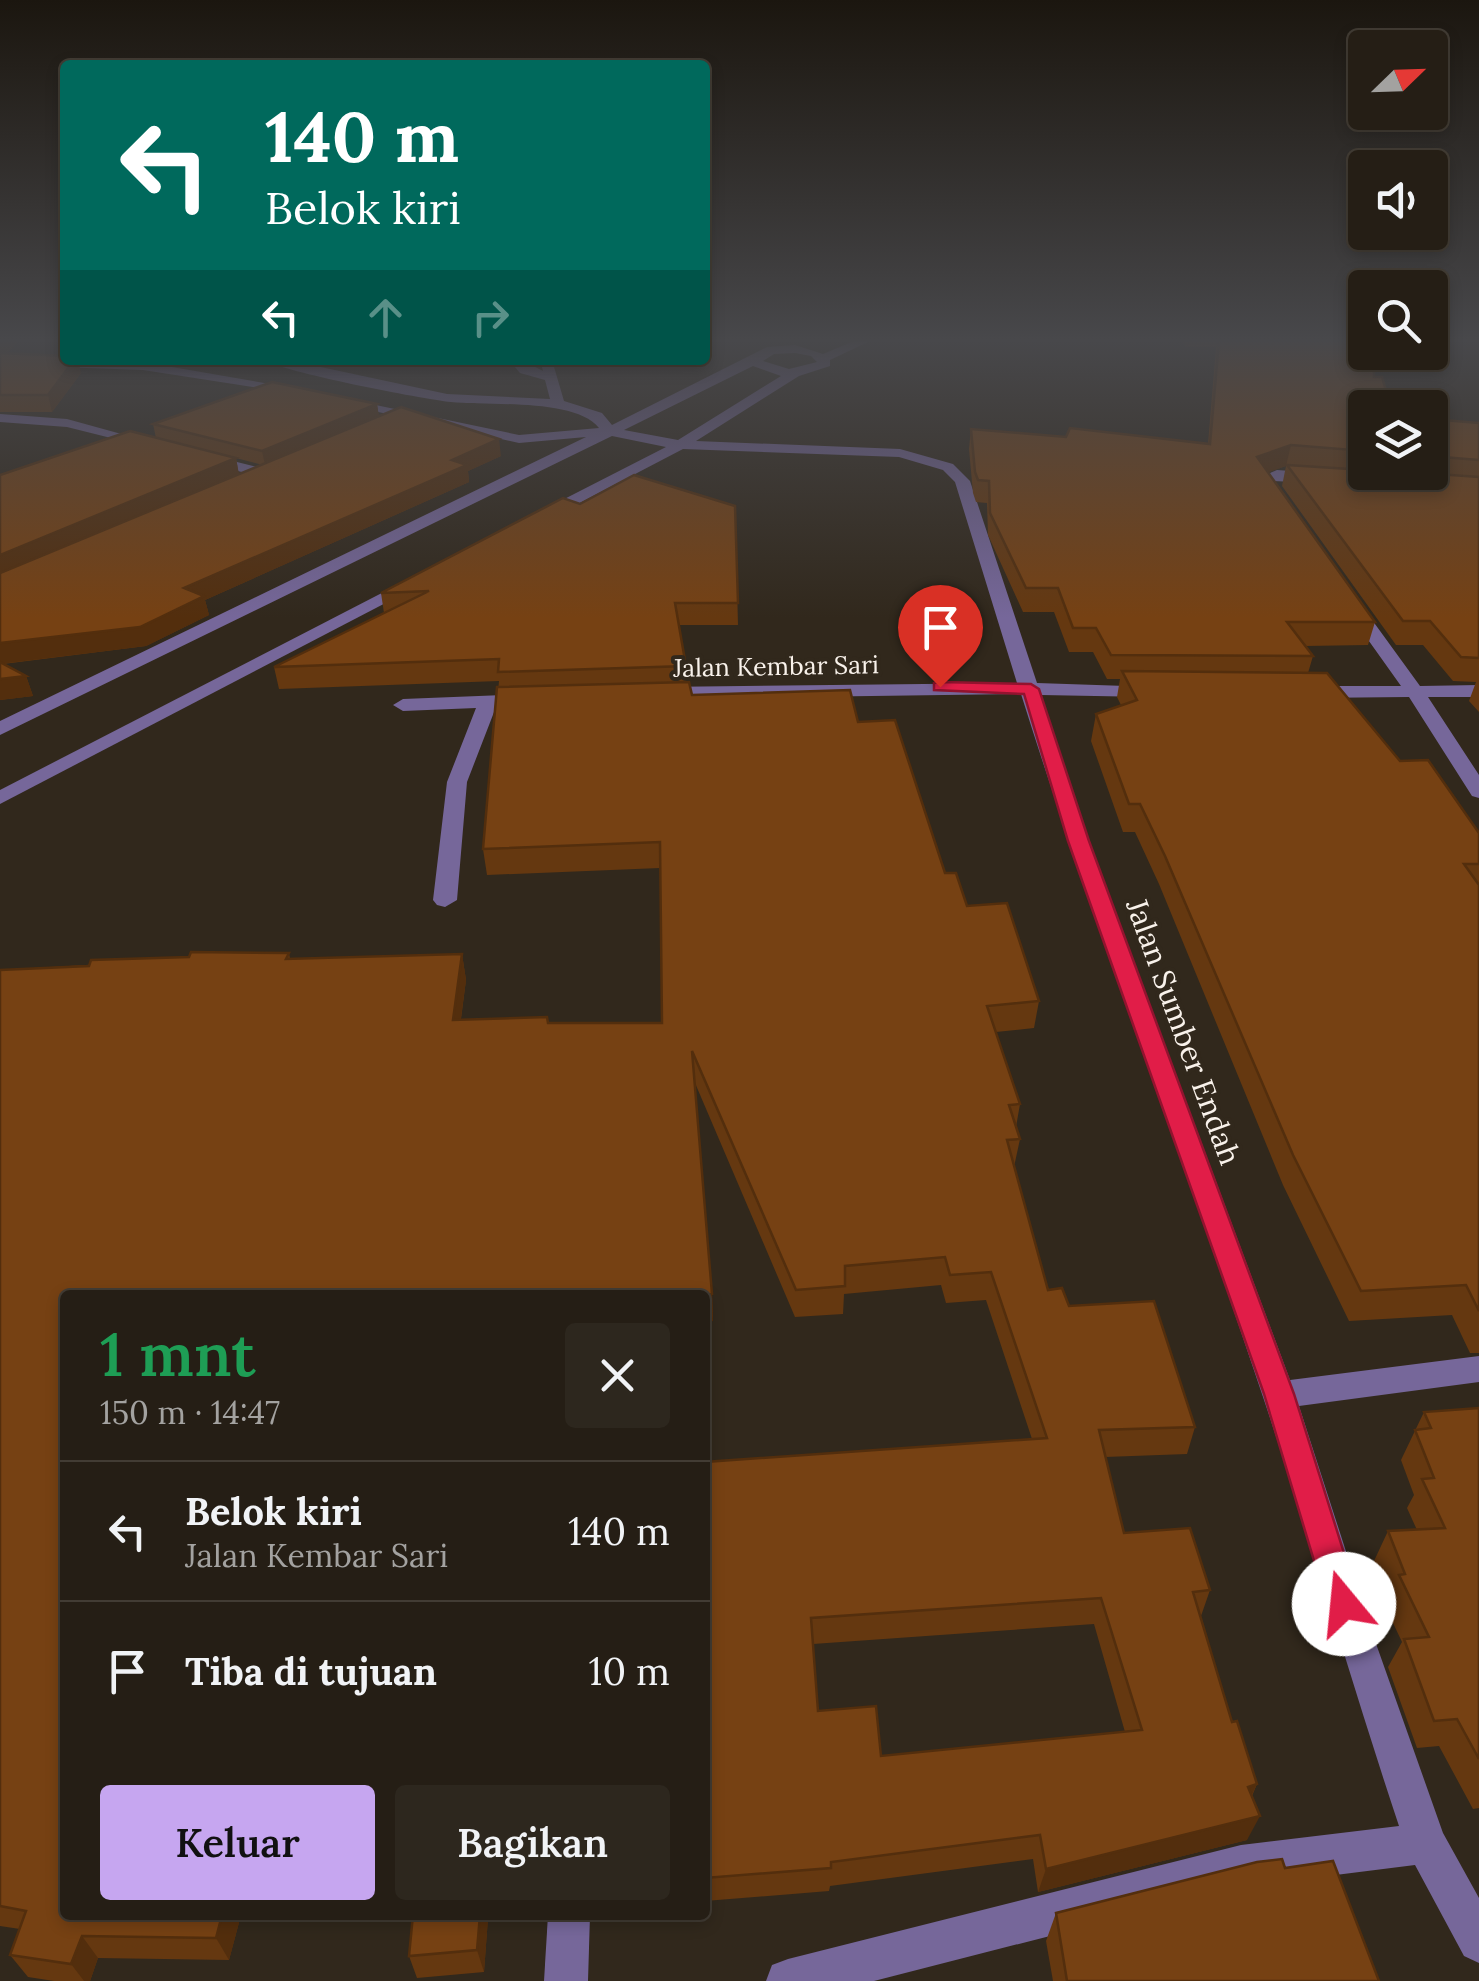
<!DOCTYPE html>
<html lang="id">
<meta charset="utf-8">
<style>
:root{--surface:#251e15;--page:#2d271e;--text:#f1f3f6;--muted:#a3a2a0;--line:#423c34;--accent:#c6a6f0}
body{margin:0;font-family:Lora,serif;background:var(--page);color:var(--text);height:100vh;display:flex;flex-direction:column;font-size:38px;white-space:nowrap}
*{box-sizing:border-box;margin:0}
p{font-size:32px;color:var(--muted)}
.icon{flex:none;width:55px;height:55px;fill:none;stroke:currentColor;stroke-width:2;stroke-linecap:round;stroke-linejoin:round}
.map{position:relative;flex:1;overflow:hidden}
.sheet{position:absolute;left:60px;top:1290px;width:650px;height:630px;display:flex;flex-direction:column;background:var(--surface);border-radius:10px;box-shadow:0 5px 15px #0003,0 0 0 2px var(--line)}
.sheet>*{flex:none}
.hud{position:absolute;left:60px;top:60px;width:650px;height:305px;border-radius:10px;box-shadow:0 5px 15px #0003,0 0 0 2px var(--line);background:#00695c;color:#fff;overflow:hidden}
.needle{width:65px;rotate:67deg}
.fabs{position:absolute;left:1348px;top:30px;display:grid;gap:20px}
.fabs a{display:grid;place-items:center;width:100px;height:100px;border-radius:10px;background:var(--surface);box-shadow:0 5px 15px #0003,0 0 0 2px var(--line);font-size:50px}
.pin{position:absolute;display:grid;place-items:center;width:85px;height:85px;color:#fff;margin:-102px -42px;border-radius:50% 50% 50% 0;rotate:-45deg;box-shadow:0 0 10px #0007}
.pin .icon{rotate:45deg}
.me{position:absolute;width:110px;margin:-55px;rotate:343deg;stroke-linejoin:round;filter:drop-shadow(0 0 8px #0008)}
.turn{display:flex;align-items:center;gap:35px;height:210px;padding:0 40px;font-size:45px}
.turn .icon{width:130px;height:130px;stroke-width:2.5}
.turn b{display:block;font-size:70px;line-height:85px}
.lanes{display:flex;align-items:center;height:95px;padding:0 40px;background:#0003;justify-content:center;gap:50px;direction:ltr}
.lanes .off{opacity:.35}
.round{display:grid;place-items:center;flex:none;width:105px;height:105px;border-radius:10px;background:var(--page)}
.headline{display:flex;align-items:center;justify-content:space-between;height:170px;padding:0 40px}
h1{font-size:60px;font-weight:600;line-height:75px;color:#1e9e55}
.primary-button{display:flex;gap:20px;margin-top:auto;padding:20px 40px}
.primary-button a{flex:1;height:115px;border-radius:10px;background:var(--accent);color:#111;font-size:40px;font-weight:600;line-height:115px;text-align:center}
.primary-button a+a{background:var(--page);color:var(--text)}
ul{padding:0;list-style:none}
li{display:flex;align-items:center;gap:30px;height:140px;padding:0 40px;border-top:2px solid var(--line)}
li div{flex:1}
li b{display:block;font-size:38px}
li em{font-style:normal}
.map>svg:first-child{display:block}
</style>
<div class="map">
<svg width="1479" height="1981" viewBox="0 0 1479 1981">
<rect width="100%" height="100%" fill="#31281c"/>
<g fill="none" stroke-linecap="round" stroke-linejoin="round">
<g fill="#76679a" fill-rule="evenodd">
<path d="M 854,341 L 870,341 L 830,360 L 830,366 L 799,376 L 696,441 L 900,449 L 953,464 L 970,481 L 1037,683 L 1156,687 L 1159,691 L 1149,697 L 1041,695 L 1089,841 L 1290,1380 L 1479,1356 L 1479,1382 L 1299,1406 L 1374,1638 L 1443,1833 L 1479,1898 L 1479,1963 L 1464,1956 L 1415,1865 L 1241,1887 L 874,1981 L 766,1981 L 772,1965 L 788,1959 L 1241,1845 L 1399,1826 C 1351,1682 1310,1537 1262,1394 C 1184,1160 1095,930 1021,694 L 659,699 L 649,693 L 659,687 L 1017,683 L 955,482 L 943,470 L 899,457 L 683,449 L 547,520 L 535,520 L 535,514 L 666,447 L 612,436 L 0,735 L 0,721 L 586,437 L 519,443 L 342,404 L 342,398 L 519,435 L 599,428 C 575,398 488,406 451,402 C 422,399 283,372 264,360 L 288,360 L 447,394 L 550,399 L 545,380 L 520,373 L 509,360 L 522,360 L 543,371 L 540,360 L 552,360 L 564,401 L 602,413 L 612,425 L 767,347 L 795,345 L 823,354 ZM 795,353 L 811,356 L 817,362 L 789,369 L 763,361 L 774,354 ZM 753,366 L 781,376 L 678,440 L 624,430 Z"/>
<path d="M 0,357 L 143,362 L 305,390 L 298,394 L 143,370 L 0,365 Z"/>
<path d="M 0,414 L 67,419 L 154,443 L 147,447 L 67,427 L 0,422 Z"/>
<path d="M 205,454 L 273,471 L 276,474 L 268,479 L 200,461 L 198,458 Z"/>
<path d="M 1277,470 L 1318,473 L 1326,478 L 1318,483 L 1273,481 L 1285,500 L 1277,505 L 1272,503 L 1256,479 Z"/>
<path d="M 407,580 L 422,584 L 0,804 L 0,790 Z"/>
<path d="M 1347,602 L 1359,602 L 1420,686 L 1479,685 L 1479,697 L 1428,697 L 1479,775 L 1479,798 L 1472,796 L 1409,697 L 1309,698 L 1299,692 L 1309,686 L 1401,686 L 1344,606 Z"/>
<path d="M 529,694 L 539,700 L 536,704 L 496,707 L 467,782 L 457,900 L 445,907 L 437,905 L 433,900 L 447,782 L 476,708 L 403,711 L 393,705 L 403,699 Z"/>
<path d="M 548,1915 L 590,1915 L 588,1981 L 544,1981 Z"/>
</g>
</g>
<g fill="#653810" fill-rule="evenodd">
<path d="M 0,341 L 19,341 L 7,353 L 81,373 L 52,412 L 0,412 Z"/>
<path d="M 1182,341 L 1365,341 L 1365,472 L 1430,472 L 1430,419 L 1479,423 L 1479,712 L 1469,701 L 1476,682 L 1453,681 L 1423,645 L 1396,645 L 1282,486 L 1286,466 L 1268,472 L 1375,622 L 1368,645 L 1305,646 L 1313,656 L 1308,673 L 1400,761 L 1479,833 L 1479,1353 L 1470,1353 L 1452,1315 L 1349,1321 L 1283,1185 L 1159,884 L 1135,832 L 1123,832 L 1091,741 L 1096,714 L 1121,705 L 1117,697 L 1120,679 L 1107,679 L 1093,652 L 1069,652 L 1054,612 L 1023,612 L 988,535 L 987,503 L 976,502 L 973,493 L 969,449 L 971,429 L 1066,437 L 1208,444 L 1216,347 L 1185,347 Z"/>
<path d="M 377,404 L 379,417 L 501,456 L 468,471 L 469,482 L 205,600 L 209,615 L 146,646 L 3,664 L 26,676 L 33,696 L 0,700 L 0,475 L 156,438 L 153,424 ZM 236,458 L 263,465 L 239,475 Z"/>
<path d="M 580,504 L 735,506 L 738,625 L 679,625 L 686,666 L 687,682 L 692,695 L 858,722 L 945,873 L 967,906 L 1039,1001 L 1034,1028 L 996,1032 L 1020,1104 L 1016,1127 L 1020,1139 L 1014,1167 L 1048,1290 L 1069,1306 L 1195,1427 L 1187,1454 L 1105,1457 L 1124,1533 L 1210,1590 L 1201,1616 L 1232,1722 L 1257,1784 L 1252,1796 L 1247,1840 L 1038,1892 L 1033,1859 L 830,1886 L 829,1891 L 705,1901 L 705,1462 L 1032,1439 L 986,1300 L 946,1303 L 941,1285 L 844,1294 L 843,1314 L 795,1317 L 695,1083 L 712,1294 L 713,1321 L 65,1295 L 65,1915 L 241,1915 L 229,1960 L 98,1958 L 90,1981 L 54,1981 L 28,1977 L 10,1955 L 20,1929 L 0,1926 L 0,970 L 289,953 L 290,959 L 462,954 L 466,980 L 461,1019 L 548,1023 L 662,1023 L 660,868 L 487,875 L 483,849 L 499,681 L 279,689 L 274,667 L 384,613 L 381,593 ZM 1094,1624 L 1125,1732 L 881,1756 L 818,1711 L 813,1644 Z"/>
<path d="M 1479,1408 L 1479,1808 L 1473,1809 L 1439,1746 L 1417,1748 L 1388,1667 L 1402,1642 L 1384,1604 L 1387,1597 L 1374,1561 L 1388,1531 L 1417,1530 L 1407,1508 L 1414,1495 L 1401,1460 L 1424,1412 Z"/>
<path d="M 1285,1868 L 1379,1981 L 1053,1981 L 1046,1941 L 1056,1913 Z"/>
<path d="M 413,1915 L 530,1915 L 488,1918 L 484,1972 L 417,1978 L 409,1956 Z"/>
</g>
<g fill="#532e0d">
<path d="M 0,341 L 19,341 L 6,354 L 0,356 Z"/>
<path d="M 74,360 L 78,360 L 81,373 L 52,412 L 48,395 Z"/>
<path d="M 377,404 L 379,417 L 265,465 L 262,451 Z"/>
<path d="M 499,439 L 501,456 L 468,471 L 469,482 L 205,600 L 209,615 L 146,646 L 0,664 L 0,643 L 184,588 Z"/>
<path d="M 1291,445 L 1286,466 L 1252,478 L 1257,457 Z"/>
<path d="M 236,458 L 239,475 L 0,576 L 0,555 Z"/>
<path d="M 26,676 L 33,696 L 0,700 L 0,679 Z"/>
<path d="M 462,954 L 466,980 L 457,1047 L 453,1020 Z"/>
<path d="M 712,1294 L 713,1321 L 705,1323 L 705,1295 Z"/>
<path d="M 1257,1784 L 1245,1809 L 1248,1787 Z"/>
<path d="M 1260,1816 L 1247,1840 L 1038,1892 L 1046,1869 Z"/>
<path d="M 222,1915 L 241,1915 L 229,1960 L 216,1938 Z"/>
<path d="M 480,1915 L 487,1915 L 488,1918 L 484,1972 L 477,1950 Z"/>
<path d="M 82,1936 L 98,1958 L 90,1981 L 84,1981 L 71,1964 Z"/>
</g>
<g fill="#764113" stroke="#532e0d" stroke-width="2.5" fill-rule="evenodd">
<path d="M 1219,341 L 1365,341 L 1365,352 L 1374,352 L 1374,377 L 1382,377 L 1391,408 L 1365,408 L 1365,451 L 1291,445 L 1257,457 L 1375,622 L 1287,622 L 1313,656 L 1111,655 L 1096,628 L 1073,628 L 1058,588 L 1026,588 L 990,513 L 989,481 L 978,480 L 975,472 L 971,429 L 1066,437 L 1070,428 L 1210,444 Z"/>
<path d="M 0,353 L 65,356 L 65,360 L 74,360 L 48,395 L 0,395 Z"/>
<path d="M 272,382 L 377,404 L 262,451 L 153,424 Z"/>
<path d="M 401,407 L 499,439 L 452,460 L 467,465 L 184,588 L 204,596 L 140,627 L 0,643 L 0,573 Z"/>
<path d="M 1430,419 L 1479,423 L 1479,460 L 1430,456 Z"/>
<path d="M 130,431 L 236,458 L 0,555 L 0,475 Z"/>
<path d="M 1287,465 L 1365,470 L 1365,472 L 1409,472 L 1479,477 L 1479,658 L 1461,657 L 1430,621 L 1403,621 Z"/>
<path d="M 634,475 L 735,506 L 738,603 L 675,603 L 686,666 L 498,672 L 499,659 L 274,667 L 429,591 L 381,593 L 563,498 L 580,504 Z"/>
<path d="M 0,662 L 26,676 L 0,679 Z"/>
<path d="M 1122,671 L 1327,673 L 1400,761 L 1428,760 L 1479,833 L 1479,864 L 1464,864 L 1479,885 L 1479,1311 L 1466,1285 L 1361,1291 L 1293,1155 L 1165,856 L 1140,804 L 1129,804 L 1096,714 L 1137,700 Z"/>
<path d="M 689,682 L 692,695 L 850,690 L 858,722 L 895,720 L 945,873 L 956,873 L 967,906 L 1007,903 L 1039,1001 L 987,1006 L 1020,1104 L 1009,1105 L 1020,1139 L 1007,1140 L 1048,1290 L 1062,1288 L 1069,1306 L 1154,1301 L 1195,1427 L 1099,1430 L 1124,1533 L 1190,1528 L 1210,1590 L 1193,1592 L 1232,1722 L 1237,1721 L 1257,1784 L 1248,1787 L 1260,1816 L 1046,1869 L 1040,1835 L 831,1862 L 831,1868 L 705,1878 L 705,1462 L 1047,1438 L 991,1272 L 950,1275 L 945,1257 L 845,1266 L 845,1286 L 796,1290 L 692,1051 L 712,1294 L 704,1295 L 65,1295 L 65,1915 L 222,1915 L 216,1938 L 82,1936 L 71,1964 L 10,1955 L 26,1911 L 0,1906 L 0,970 L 89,966 L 91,960 L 189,957 L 191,952 L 289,953 L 286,959 L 462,954 L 453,1020 L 547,1017 L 548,1023 L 662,1023 L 660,842 L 483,849 L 497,687 ZM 1101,1598 L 1142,1730 L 881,1756 L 876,1706 L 818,1711 L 811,1618 Z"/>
<path d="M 1479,1408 L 1479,1759 L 1457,1719 L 1434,1721 L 1404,1639 L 1429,1637 L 1399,1575 L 1405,1574 L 1388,1531 L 1445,1528 L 1422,1479 L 1434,1478 L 1415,1430 L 1431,1428 L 1424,1412 Z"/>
<path d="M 1282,1859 L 1285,1868 L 1333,1861 L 1379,1981 L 1067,1981 L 1056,1913 L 1257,1862 Z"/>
<path d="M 413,1915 L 480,1915 L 477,1950 L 409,1956 Z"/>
</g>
<linearGradient id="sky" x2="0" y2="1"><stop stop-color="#1b160f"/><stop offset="0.55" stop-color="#48484b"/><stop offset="1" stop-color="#48484b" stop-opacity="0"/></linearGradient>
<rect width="1479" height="618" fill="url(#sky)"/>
<path fill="#e11d48" stroke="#92132f" stroke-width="2.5" d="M 940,682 L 1031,684 L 1039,689 L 1089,841 L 1294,1394 L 1360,1604 L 1356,1615 L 1344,1619 L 1332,1615 L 1327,1604 L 1264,1394 L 1068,841 L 1024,694 L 934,690 L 934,683 Z"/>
<g text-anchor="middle" stroke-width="8" stroke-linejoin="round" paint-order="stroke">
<g font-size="25" fill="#f9f2eb" stroke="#31281c">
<text transform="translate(776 666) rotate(-1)" y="9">Jalan Kembar Sari</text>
</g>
<g font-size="30" fill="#f9f2eb" stroke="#31281c">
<text transform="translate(1183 1032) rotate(70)" y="10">Jalan Sumber Endah</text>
</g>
</g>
</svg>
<div class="fabs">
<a><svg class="needle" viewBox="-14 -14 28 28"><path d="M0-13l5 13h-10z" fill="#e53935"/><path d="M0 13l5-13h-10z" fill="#a3a2a0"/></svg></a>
<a><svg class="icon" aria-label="sound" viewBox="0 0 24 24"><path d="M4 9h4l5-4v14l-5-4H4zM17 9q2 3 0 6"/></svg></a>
<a><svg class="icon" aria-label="search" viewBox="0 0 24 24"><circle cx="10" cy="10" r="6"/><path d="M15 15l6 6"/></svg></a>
<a><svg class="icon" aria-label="layers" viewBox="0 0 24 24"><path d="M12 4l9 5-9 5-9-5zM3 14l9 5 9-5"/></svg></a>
</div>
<div class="pin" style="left:940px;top:687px;background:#d93025"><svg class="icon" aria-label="arrive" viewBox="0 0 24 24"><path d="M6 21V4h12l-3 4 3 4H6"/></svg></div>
<svg class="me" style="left:1344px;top:1604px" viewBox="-20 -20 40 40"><circle r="19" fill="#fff"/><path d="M0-13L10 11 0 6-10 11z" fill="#e11d48"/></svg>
<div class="hud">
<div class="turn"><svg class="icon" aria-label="left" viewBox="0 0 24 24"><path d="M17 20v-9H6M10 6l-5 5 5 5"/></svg><div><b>140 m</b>Belok kiri</div></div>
<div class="lanes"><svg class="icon" aria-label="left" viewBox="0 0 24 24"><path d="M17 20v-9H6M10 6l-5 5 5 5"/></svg><svg class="icon off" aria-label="ahead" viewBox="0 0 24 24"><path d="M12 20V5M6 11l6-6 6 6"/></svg><svg class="icon off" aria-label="right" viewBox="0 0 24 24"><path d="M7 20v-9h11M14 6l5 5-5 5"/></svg></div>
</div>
<section class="sheet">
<div class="headline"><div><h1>1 mnt</h1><p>150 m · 14:47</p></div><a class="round"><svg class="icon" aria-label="close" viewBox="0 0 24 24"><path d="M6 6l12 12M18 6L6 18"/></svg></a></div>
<ul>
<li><svg class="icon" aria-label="left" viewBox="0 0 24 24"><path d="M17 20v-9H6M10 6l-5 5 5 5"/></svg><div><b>Belok kiri</b><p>Jalan Kembar Sari</p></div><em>140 m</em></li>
<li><svg class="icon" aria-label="arrive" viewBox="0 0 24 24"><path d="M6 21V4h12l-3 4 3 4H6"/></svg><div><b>Tiba di tujuan</b></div><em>10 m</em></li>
</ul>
<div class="primary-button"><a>Keluar</a><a>Bagikan</a></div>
</section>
</div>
